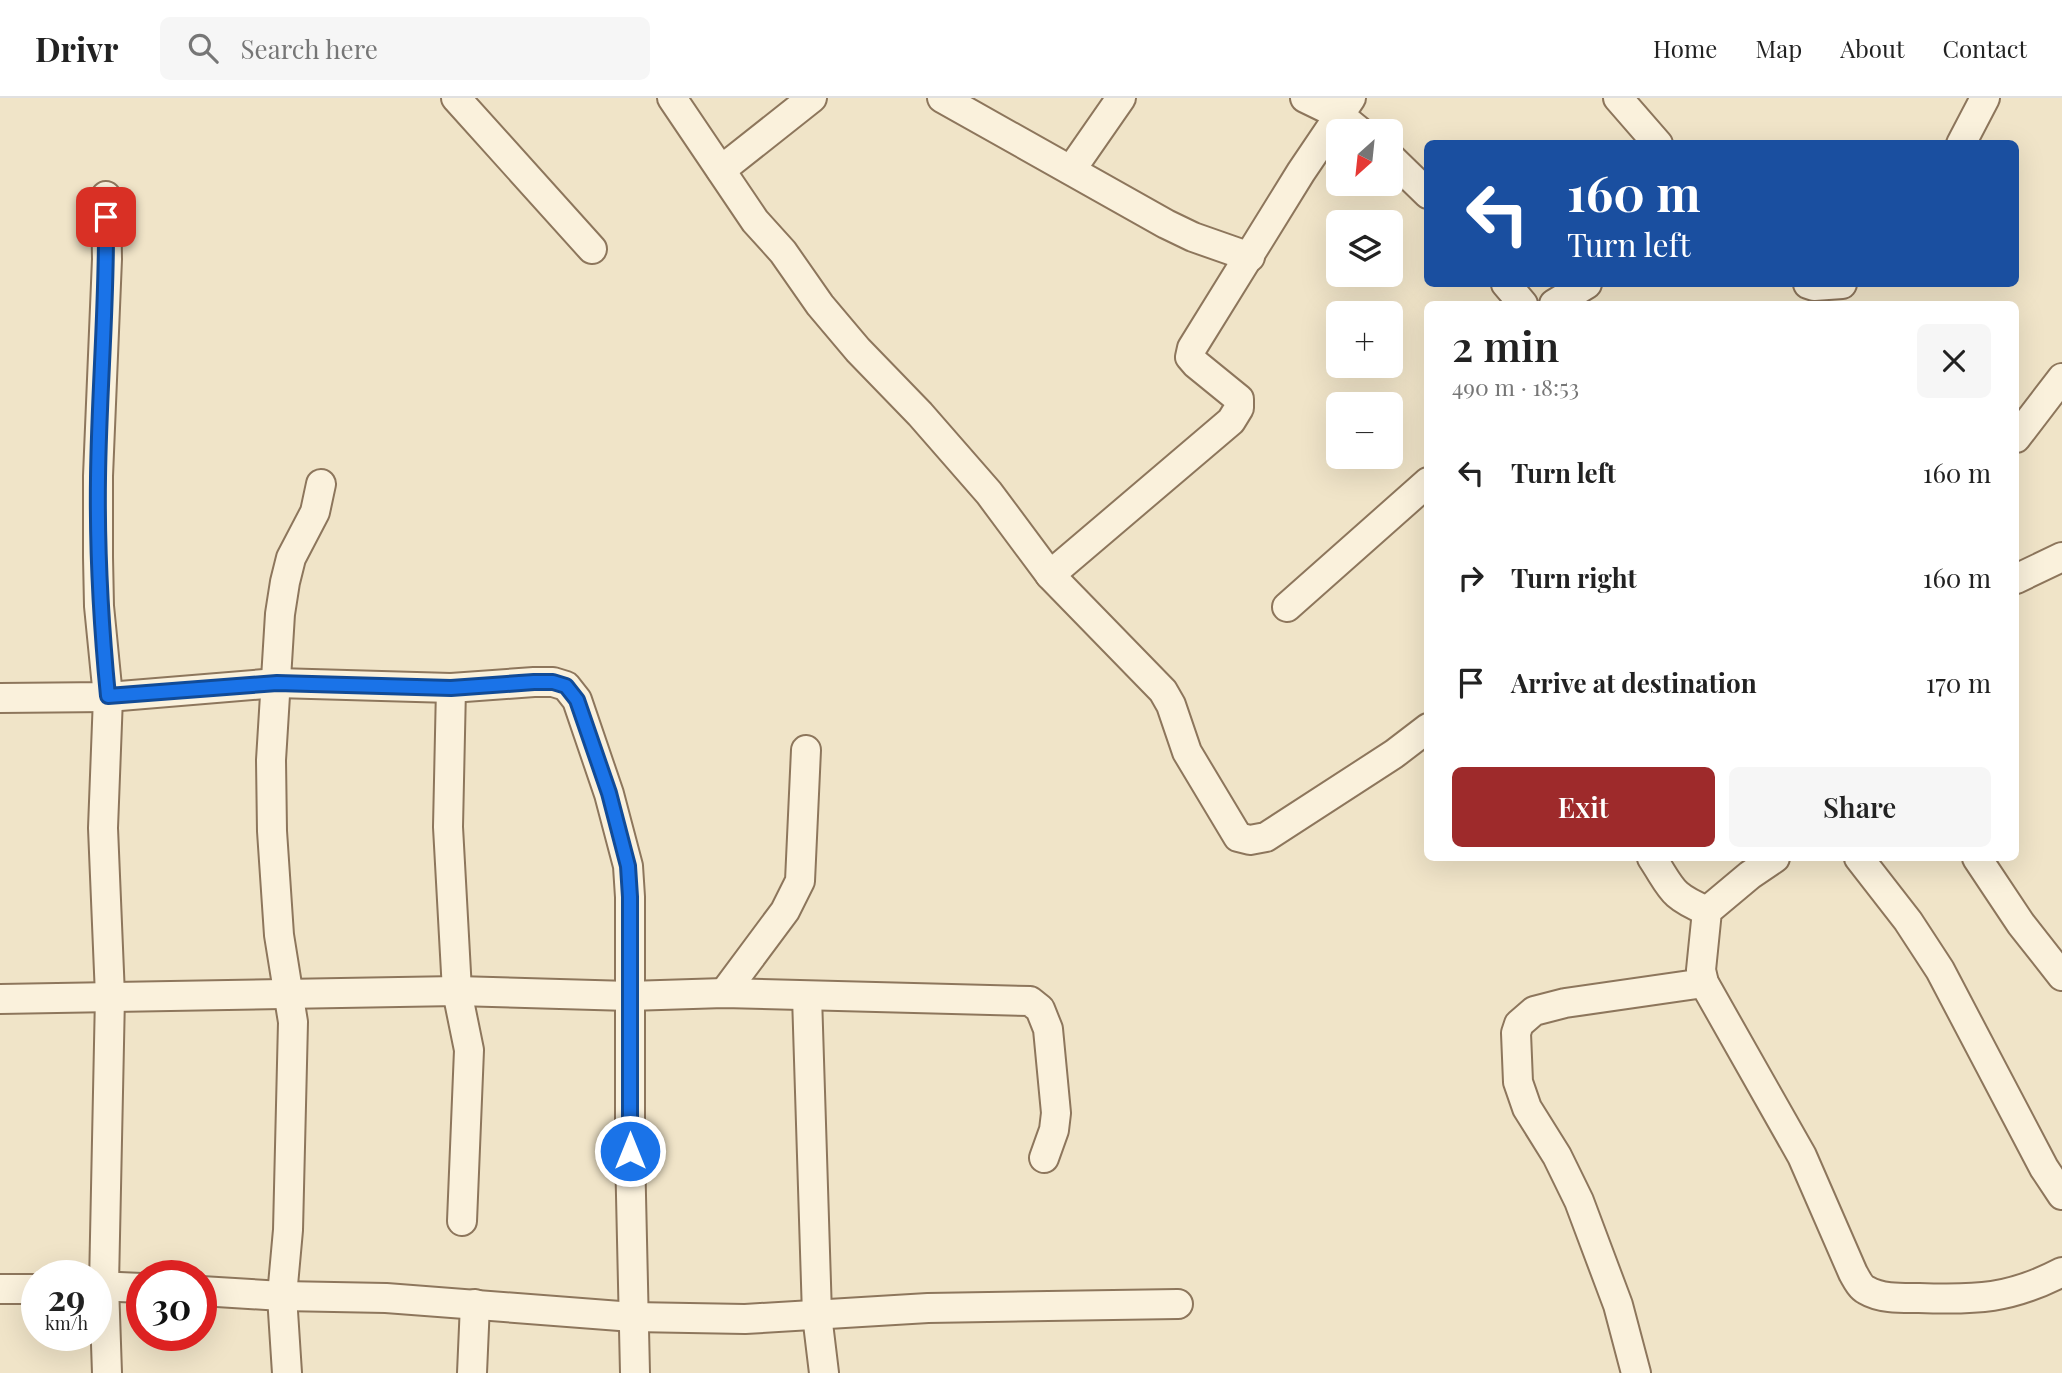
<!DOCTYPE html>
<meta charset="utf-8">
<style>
:root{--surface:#fff;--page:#f6f6f6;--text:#222;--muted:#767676;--line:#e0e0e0;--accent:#9e2a2b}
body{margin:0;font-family:"Playfair Display",serif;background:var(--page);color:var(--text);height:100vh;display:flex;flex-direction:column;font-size:26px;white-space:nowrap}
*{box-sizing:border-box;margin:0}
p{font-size:23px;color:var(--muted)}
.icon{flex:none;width:38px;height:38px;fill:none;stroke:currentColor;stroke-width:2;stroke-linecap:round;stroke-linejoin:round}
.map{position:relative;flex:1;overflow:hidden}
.side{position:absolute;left:1424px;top:203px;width:595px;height:560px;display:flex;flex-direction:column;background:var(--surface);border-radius:10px;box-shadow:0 7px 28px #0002}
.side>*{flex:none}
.top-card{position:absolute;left:1424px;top:42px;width:595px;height:147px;border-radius:10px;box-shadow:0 7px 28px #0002;background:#1a4fa0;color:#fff;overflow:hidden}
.needle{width:46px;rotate:207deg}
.controls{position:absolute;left:1326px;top:21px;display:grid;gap:14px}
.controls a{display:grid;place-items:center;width:77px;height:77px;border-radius:10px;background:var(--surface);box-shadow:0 7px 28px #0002;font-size:35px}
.speed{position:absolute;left:21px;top:1162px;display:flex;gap:14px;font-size:35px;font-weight:700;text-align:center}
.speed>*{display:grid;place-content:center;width:91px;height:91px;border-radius:50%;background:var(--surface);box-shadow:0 7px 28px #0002;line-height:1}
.speed small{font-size:18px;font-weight:400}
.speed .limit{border:10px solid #d22;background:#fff;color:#111}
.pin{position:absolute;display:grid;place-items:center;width:60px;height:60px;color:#fff;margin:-30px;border-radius:14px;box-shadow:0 4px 10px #0006}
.me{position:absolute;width:77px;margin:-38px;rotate:0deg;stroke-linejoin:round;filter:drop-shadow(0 0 5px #0008)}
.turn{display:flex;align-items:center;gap:24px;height:147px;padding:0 28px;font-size:32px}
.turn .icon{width:91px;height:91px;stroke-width:2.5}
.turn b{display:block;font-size:49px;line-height:60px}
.round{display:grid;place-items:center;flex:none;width:74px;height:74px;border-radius:10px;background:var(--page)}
.overview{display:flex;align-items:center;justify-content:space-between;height:119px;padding:0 28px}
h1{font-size:42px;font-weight:600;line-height:52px}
.button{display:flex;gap:14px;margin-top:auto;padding:14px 28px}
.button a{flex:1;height:80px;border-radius:10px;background:var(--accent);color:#fff;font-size:28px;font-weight:600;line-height:80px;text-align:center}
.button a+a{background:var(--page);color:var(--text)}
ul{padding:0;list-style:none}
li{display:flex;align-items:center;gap:21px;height:105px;padding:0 28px}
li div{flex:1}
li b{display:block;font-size:26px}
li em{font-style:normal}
header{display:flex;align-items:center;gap:42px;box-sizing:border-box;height:98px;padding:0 35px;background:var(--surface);border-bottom:2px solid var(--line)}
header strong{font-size:33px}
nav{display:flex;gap:38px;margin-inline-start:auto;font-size:24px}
.search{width:490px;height:63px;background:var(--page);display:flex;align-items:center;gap:18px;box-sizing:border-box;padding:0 24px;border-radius:10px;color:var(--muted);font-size:26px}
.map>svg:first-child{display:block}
</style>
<header>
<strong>Drivr</strong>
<div class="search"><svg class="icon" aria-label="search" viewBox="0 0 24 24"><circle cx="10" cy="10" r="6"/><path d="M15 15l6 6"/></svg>Search here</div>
<nav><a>Home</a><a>Map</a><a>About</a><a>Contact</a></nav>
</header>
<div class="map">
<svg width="2062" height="1275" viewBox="0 0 2062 1275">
<rect width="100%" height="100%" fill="#f0e4c8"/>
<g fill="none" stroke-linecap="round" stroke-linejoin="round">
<g stroke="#8d765c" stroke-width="32">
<g id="minor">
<path d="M 456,0 L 592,151"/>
<path d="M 672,0 L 755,123 L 783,154 L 820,207 L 858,252 L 920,316 L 989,395 L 1050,477 L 1163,593 L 1171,607 L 1187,654 L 1238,739 L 1250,742 L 1266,739 L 1394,656 L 1428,630"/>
<path d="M 942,0 L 1166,126 L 1193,139 L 1250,159"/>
<path d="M 1305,0 L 1338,16 L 1359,33"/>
<path d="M 1618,0 L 1658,46"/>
<path d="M 1961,46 L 1985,0"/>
<path d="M 1391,60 L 1428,96"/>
<path d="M 721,72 L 812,0"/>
<path d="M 1071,72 L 1121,0"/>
<path d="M 106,98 L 107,161 L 98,378 L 98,459 L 99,508 L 108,599 L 103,730 L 110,898 L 104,1187 L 107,1275"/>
<path d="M 1506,186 L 1523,206"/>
<path d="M 1808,186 L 1814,188 L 1842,186"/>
<path d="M 1554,206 L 1587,186"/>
<path d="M 2016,340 L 2062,280"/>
<path d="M 1050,477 L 1231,323 L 1239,310 L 1239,301 L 1196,266 L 1190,259 L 1192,250 L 1301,74 L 1351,0"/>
<path d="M 2016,481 L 2062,459"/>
<path d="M 1287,509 L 1428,384"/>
<path d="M 451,590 L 448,729 L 457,893 L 469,952 L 462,1123"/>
<path d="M 0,600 L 108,599 L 277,585 L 451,590 L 534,584 L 553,584 L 566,588 L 577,602 L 609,696 L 628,768 L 630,799 L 630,1053 L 635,1275"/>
<path d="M 1652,760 C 1673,792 1670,797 1707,813"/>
<path d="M 1775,760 L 1750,777 L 1707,813 L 1701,872 L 1704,885 L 1802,1058 L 1853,1175 C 1856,1180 1860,1189 1866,1192 C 1881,1201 1902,1200 1919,1200 C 1977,1202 2010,1201 2062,1174"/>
<path d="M 1859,760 L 1908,823 L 1940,872 L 2044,1070 L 2062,1097"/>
<path d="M 1977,760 L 2021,826 L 2062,878"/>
<path d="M 724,895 L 785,813 L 800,783 L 806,652"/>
<path d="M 807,898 L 817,1217 L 824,1275"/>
<path d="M 0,901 L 457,893 L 629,898 L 724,895 L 1030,903 L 1040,911 L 1048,931 L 1056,1015 L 1054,1032 L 1044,1060"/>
<path d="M 96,1188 L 142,1190"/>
<path d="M 0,1191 L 37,1191"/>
<path d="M 201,1193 L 282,1198 L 386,1200 L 633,1219 L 745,1221 L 928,1210 L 1178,1206"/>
<path d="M 287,1275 L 282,1198 L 288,1132 L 293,924 L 279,837 L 272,733 L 271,662 L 280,516 L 285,484 L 291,460 L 315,414 L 321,386"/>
<path d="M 472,1275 L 475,1206"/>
<path d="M 1636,1275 L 1618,1207 L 1579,1103 L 1557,1058 L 1527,1010 L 1518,984 L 1516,935 L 1519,926 L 1534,913 L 1565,905 L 1704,885"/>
</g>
</g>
<use href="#minor" stroke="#faf1dc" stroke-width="28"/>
</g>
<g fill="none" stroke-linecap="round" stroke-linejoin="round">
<g stroke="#114b97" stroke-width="18">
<path id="route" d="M 106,119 C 107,206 99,293 98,380 C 97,453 101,526 108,598 L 277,585 L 451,590 L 534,584 L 553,584 L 566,588 L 577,602 L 609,695 L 628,768 L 630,799 L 630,1053"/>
</g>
<use href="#route" stroke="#1a73e8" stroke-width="12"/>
</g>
</svg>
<div class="controls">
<a><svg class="needle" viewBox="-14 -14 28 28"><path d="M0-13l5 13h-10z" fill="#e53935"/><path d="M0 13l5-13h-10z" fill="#767676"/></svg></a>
<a><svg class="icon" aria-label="layers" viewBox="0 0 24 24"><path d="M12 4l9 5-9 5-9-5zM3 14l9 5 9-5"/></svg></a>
<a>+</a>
<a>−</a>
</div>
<div class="speed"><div>29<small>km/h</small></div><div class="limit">30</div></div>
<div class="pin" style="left:106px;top:119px;background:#d93025"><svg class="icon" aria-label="arrive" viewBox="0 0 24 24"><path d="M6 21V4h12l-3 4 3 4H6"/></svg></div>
<svg class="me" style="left:630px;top:1053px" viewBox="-20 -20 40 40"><circle r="17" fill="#1a73e8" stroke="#fff" stroke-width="3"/><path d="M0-11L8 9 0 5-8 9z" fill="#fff"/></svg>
<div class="top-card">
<div class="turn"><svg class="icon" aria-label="left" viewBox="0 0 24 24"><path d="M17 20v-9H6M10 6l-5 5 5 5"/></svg><div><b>160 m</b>Turn left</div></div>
</div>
<section class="side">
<div class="overview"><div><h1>2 min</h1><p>490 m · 18:53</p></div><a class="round"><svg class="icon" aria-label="close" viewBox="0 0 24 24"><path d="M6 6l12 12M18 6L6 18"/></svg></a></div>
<ul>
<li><svg class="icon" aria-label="left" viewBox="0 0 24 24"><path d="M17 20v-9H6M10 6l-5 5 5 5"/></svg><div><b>Turn left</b></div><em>160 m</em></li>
<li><svg class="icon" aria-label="right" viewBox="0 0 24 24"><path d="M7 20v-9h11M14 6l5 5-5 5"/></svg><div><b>Turn right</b></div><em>160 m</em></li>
<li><svg class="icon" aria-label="arrive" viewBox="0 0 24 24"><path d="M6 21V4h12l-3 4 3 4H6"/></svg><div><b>Arrive at destination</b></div><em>170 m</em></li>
</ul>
<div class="button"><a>Exit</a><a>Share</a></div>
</section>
</div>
